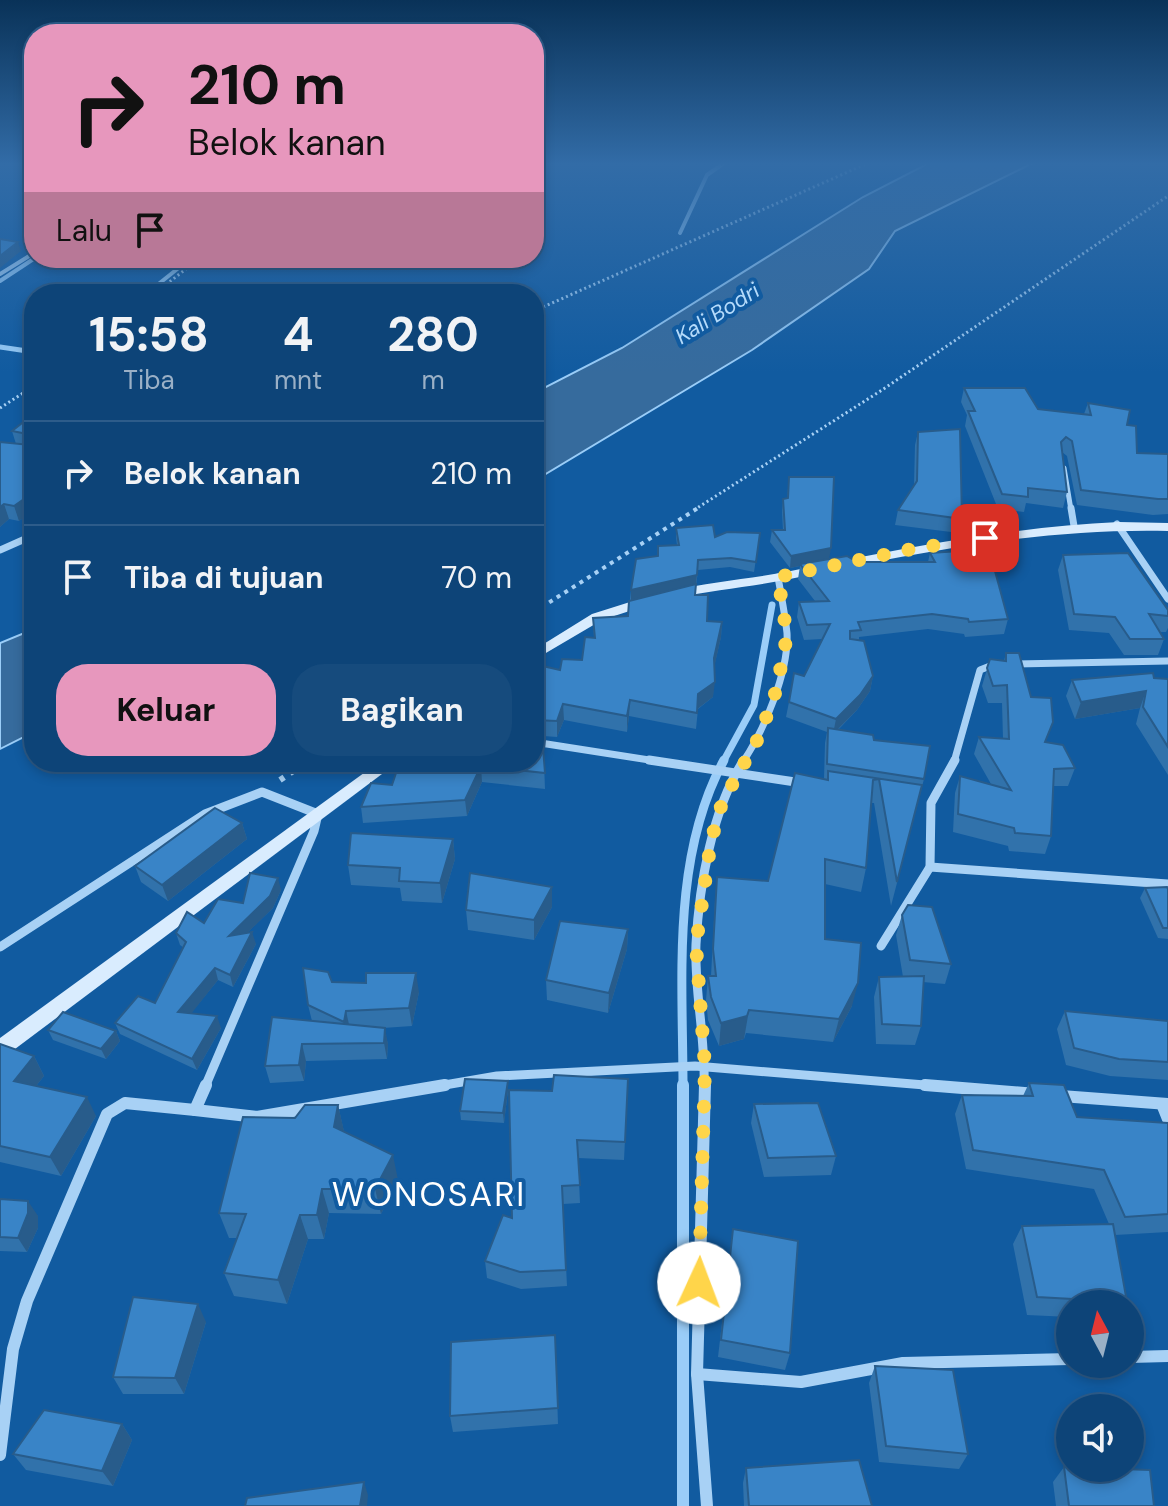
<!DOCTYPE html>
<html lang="id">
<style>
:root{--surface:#0d4478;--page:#164b7d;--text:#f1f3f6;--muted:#9ab0c6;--line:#2d5c8a;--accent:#e797bd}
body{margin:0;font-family:"DM Sans",sans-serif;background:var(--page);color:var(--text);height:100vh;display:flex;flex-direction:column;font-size:30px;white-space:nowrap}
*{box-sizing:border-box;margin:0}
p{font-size:26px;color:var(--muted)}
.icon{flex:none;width:44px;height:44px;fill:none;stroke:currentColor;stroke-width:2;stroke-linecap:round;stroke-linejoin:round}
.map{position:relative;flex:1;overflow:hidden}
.side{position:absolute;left:24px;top:284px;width:520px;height:488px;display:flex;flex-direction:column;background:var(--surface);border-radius:32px;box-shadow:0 4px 12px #0003,0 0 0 2px var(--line)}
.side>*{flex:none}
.guide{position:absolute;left:24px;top:24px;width:520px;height:244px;border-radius:32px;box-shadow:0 4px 12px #0003,0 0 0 2px var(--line);background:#e797bd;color:#111;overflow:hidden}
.needle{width:52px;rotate:353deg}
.fabs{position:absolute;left:1056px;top:1290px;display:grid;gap:16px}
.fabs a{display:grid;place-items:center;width:88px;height:88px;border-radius:50%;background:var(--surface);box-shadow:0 4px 12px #0003,0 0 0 2px var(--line);font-size:40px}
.pin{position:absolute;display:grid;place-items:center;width:68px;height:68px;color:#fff;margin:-34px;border-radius:16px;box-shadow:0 4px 12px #0006}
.me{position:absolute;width:88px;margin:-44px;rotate:2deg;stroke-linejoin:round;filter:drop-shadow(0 0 6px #0008)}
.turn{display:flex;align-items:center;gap:28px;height:168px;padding:0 32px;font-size:36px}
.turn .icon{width:104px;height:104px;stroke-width:2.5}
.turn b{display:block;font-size:56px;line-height:68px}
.then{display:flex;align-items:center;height:76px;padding:0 32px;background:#0003;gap:16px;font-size:30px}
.eta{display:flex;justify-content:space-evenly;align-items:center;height:136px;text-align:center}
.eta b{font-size:48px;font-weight:700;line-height:56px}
.action{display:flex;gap:16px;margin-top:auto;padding:16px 32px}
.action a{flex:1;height:92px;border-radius:32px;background:var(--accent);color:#111;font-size:32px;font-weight:700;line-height:92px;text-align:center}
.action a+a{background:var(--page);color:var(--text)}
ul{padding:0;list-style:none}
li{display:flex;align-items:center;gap:24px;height:104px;padding:0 32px;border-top:2px solid var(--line)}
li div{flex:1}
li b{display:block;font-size:30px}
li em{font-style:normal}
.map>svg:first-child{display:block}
</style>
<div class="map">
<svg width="1168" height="1506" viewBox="0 0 1168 1506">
<rect width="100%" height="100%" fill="#115ba0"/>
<g fill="#366b9d" stroke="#9acdf8" stroke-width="2">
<path d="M 929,163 L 1033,163 L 895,231 L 869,269 L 752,350 L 534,481 L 534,393 L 622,348 L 863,197 Z"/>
<path d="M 34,629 L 34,732 L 0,749 L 0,643 Z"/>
</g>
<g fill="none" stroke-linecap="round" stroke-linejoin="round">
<g stroke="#9acdf8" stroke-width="4">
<path d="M 680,233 L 707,175 L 724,163"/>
<path d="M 0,281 L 35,258"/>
<path d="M 146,294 L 191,258"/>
</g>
<path stroke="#9acdf8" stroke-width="5" d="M 0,347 L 34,352"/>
<path stroke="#9acdf8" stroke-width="7" d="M 723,762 L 754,705 L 772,605"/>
<path stroke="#9acdf8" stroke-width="9" d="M 683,1087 C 683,979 671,857 724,760"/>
<path stroke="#9acdf8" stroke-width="12" d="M 683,1085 L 683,1506"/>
<g stroke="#a8d1f5" stroke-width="3" stroke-dasharray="2 3" stroke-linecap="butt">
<path d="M 154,294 L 200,258"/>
<path d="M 534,311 L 868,163"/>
<path d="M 0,408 L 34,386"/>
<path d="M 694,510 L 882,390 L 1168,196"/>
</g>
<path stroke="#a8d1f5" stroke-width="4" stroke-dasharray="4 5" stroke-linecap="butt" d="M 534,612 L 698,508"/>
<path stroke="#a8d1f5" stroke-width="6" stroke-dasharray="5 7" stroke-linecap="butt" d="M 280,780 L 307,762"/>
<path stroke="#a8d1f5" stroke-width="4" d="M 0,274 L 34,253"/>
<path stroke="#a8d1f5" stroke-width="5" d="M 1064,468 L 1071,510"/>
<g stroke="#a8d1f5" stroke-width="7">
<path d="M 1071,508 L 1074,526"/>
<path d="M 1117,524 L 1168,599"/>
<path d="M 0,550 L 34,535"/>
<path d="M 1013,664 L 1168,661"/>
<path d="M 534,742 L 662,762"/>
<path d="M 743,762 C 764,730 789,672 787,633 C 785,614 781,595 778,577"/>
<path d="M 954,762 L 980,670 L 995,664"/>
</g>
<g stroke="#a8d1f5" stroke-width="9">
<path d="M 649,760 L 802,783"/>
<path d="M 930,867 L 1168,884"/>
<path d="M 881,946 L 930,867 L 931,803 L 955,760"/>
<path d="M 0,947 L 205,814 L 262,792 L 318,814 L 314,831 L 205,1087"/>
<path d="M 433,1087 L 497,1076 L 695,1066 L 949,1087"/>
<path d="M 704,1087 C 706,1039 694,991 696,944 C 699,887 712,808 744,760"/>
</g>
<g stroke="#a8d1f5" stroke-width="12">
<path d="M 206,1085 L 195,1110 L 257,1117 L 445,1085"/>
<path d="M 705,1085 L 697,1374 L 707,1506"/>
<path d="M 925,1085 L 1036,1094"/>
<path d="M 1061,1096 L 1168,1104"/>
<path d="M 1162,1104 L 1168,1119"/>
<path d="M 1130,1357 L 1168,1356"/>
<path d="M 697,1374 L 801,1382 L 903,1363 L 1070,1359"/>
<path d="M 0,1455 L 13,1349 L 27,1301 L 107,1114 L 125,1103 L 195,1110"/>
</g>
<g fill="#d9ecfe" fill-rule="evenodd">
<path d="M 1119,522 L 1168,523 L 1168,531 C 1035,528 914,554 785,580 C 749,587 712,590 676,598 L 669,594 L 671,591 C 709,582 748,579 786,572 C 897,550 1006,527 1119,522 Z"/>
<path d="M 649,596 L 656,600 L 654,603 L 602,620 L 534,660 L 534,650 L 592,614 Z"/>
<path d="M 379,762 L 398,762 L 7,1055 L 0,1058 L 0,1038 Z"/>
</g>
</g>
<g fill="#3172ab">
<path d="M 964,388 L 1038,409 L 1084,414 L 1088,403 L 1127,425 L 1137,453 L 1168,454 L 1168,514 L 1153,515 L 1077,505 L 1067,456 L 1062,452 L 1067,492 L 1063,508 L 1026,503 L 1024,512 L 998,509 L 965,426 L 967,415 L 961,402 Z"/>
<path d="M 34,416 L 34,510 L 19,521 L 9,519 L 0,527 L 0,442 L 16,444 L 12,431 Z"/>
<path d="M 918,432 L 962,519 L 959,533 L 895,525 L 898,510 L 914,485 L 915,445 Z"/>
<path d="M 789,477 L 829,559 L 857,562 L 928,562 L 930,553 L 1008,619 L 1004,634 L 965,637 L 964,634 L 928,629 L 859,637 L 859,641 L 873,676 L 870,691 L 857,710 L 838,730 L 874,740 L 924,779 L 891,906 L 874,803 L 871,803 L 866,868 L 861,892 L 825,884 L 825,939 L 852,1006 L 833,1042 L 746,1033 L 744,1039 L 719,1046 L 708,1020 L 706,1000 L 708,976 L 711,976 L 715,900 L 717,877 L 768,881 L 824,779 L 825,743 L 827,732 L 786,717 L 789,702 L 804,676 L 822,639 L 804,640 L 797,617 L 799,602 L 815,601 L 798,579 L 800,566 L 790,568 L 770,542 L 772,530 L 783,530 L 782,511 L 783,499 L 787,499 Z"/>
<path d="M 676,528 L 715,537 L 760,533 L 754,572 L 730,567 L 698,570 L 695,595 L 707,621 L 722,622 L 721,637 L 714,667 L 713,697 L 698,709 L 696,729 L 629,716 L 627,732 L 564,720 L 557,737 L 543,736 L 545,789 L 482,782 L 467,816 L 363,823 L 361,807 L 418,768 L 534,762 L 534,664 L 560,670 L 582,660 L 594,638 L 593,618 L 628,616 L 631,590 L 657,556 L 658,546 L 677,545 L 676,537 Z"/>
<path d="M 1063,555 L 1168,610 L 1168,628 L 1166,632 L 1159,632 L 1164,639 L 1158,655 L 1124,655 L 1109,633 L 1069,630 L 1058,570 Z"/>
<path d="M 1006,653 L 1031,697 L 1046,743 L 1075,768 L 1068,786 L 1053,786 L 1051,836 L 1045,854 L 1009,851 L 1008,846 L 953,832 L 955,793 L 960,776 L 991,784 L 974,754 L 979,737 L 1003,739 L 1002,703 L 988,703 L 982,686 L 990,659 L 1004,661 Z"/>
<path d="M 1154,678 L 1168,679 L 1168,775 L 1136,724 L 1140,708 L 1075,719 L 1066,696 L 1072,680 Z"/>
<path d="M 242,823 L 247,839 L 168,901 L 141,882 L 135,866 Z"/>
<path d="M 453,839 L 455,859 L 442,903 L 402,901 L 400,888 L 351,885 L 348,865 Z"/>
<path d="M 1145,888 L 1168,889 L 1168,939 L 1158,938 L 1140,898 Z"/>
<path d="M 281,890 L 273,908 L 247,933 L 256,944 L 233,987 L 218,980 L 191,1013 L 221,1028 L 197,1070 L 120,1034 L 115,1023 L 155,1003 L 184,948 L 180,945 L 176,933 L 204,923 L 243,903 Z"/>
<path d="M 552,907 L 534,940 L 468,930 L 466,910 Z"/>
<path d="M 902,915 L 951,964 L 945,984 L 923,982 L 921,1026 L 915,1045 L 876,1044 L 874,997 L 879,977 L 903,977 L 896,935 Z"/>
<path d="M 628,929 L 627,949 L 608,1013 L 547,1000 L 546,980 Z"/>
<path d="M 332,982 L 419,992 L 412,1026 L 383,1028 L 388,1044 L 387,1059 L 306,1061 L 304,1081 L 270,1083 L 265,1066 L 312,1021 L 308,1005 Z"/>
<path d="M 1065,1011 L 1168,1021 L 1168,1080 L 1110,1076 L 1066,1065 L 1057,1029 Z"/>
<path d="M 48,1030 L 116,1031 L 120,1041 L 106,1059 L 53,1040 Z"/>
<path d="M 0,1044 L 34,1056 L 44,1076 L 36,1086 L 96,1116 L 61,1176 L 0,1162 Z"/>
<path d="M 628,1079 L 624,1160 L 578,1158 L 580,1203 L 563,1204 L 567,1286 L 521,1289 L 487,1278 L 485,1261 L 512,1218 L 552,1091 Z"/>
<path d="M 508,1081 L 508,1090 L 504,1123 L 461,1120 L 460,1111 Z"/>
<path d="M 1029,1083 L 1077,1117 L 1168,1123 L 1168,1232 L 1115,1235 L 1127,1302 L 1126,1304 L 1070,1304 L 1070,1317 L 1027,1315 L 1013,1244 L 1022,1226 L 1109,1224 L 1094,1189 L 966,1169 L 955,1114 L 962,1095 L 1023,1096 Z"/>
<path d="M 754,1104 L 836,1156 L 831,1175 L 764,1177 L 751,1123 Z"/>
<path d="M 338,1105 L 344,1132 L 398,1180 L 381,1214 L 329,1213 L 324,1239 L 308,1239 L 287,1304 L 234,1296 L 224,1273 L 237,1238 L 229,1238 L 219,1213 L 295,1118 Z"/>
<path d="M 0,1199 L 38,1216 L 38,1228 L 27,1252 L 0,1251 Z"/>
<path d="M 733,1229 L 790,1353 L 785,1370 L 718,1357 Z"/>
<path d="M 206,1322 L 184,1394 L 123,1394 L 113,1377 Z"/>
<path d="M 555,1335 L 558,1424 L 453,1432 L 450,1416 Z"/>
<path d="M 875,1366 L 968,1454 L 959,1469 L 879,1462 L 869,1383 Z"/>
<path d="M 122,1424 L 132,1440 L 113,1486 L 26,1470 L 13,1454 Z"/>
<path d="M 1064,1467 L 1154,1506 L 1056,1506 L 1053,1482 Z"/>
<path d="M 746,1468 L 872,1506 L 744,1506 L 743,1483 Z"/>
</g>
<g fill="#285c8b">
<path d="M 18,242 L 21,251 L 0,268 L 0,256 Z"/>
<path d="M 34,492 L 34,510 L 19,521 L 14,506 Z"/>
<path d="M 4,504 L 9,519 L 0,527 L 0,507 Z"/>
<path d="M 831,548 L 829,560 L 790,568 L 791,556 Z"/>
<path d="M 697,575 L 696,584 L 631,600 L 631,590 Z"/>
<path d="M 722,622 L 721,637 L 713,673 L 714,658 Z"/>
<path d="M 873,676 L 870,691 L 857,710 L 833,734 L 836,719 Z"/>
<path d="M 715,682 L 713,697 L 696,710 L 698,694 Z"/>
<path d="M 1146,691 L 1140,708 L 1075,719 L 1081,702 Z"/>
<path d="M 630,700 L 629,716 L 627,732 L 627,716 Z"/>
<path d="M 563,704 L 564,720 L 557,737 L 557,721 Z"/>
<path d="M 481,766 L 482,782 L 467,816 L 465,800 Z"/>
<path d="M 242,823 L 247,839 L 168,901 L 162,885 Z"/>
<path d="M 453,839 L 455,859 L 442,903 L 440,883 Z"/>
<path d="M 278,878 L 281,890 L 273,908 L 232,948 L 229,936 Z"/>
<path d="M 552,887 L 552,907 L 534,940 L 534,920 Z"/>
<path d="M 628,929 L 627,949 L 608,1013 L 609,993 Z"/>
<path d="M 252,932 L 256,944 L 233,987 L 230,975 Z"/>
<path d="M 215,968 L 218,980 L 183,1024 L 178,1012 Z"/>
<path d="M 416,973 L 419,992 L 412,1026 L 409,1008 Z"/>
<path d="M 858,983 L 852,1006 L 833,1042 L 839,1019 Z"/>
<path d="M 749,1010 L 744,1039 L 719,1046 L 721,1023 Z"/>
<path d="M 346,1011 L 350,1029 L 348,1040 L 344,1022 Z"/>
<path d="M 217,1016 L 221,1028 L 197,1070 L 192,1059 Z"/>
<path d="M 385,1028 L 388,1044 L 387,1059 L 384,1043 Z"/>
<path d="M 116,1031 L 120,1041 L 106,1059 L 101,1049 Z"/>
<path d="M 302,1044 L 306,1061 L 304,1081 L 299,1065 Z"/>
<path d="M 34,1056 L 44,1076 L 24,1101 L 14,1081 Z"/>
<path d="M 508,1081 L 508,1090 L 504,1123 L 503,1113 Z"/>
<path d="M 87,1097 L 96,1116 L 61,1176 L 50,1157 Z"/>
<path d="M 338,1105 L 344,1131 L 340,1152 L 334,1127 Z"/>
<path d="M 393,1155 L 398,1180 L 381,1214 L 375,1189 Z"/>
<path d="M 322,1189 L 329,1213 L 324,1239 L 317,1215 Z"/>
<path d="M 28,1201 L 38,1216 L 38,1228 L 27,1252 L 18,1238 Z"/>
<path d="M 300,1215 L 308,1239 L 287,1304 L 278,1280 Z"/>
<path d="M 198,1304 L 206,1322 L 184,1394 L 175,1378 Z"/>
<path d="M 122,1424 L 132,1440 L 113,1486 L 102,1471 Z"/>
<path d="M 364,1482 L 368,1495 L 367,1506 L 360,1506 Z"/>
</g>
<g fill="#3984c7" stroke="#285c8b" stroke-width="2">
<path d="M 0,239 L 18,242 L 0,256 Z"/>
<path d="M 964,388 L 1025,388 L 1038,409 L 1091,415 L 1088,403 L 1130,410 L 1127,425 L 1136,426 L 1137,453 L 1168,454 L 1168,499 L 1158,499 L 1081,490 L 1072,441 L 1066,437 L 1061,442 L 1067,492 L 1028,488 L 1028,497 L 1002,494 L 968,411 L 975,411 Z"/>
<path d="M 31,416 L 34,416 L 34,438 L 32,435 L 12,431 Z"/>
<path d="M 960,429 L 962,519 L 898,510 L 917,481 L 918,432 Z"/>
<path d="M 34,441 L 34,492 L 14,506 L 4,504 L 0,507 L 0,442 L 30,445 Z"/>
<path d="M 789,477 L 834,477 L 831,548 L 791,556 L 772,530 L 785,530 L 783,499 L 788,498 Z"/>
<path d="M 713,525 L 715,537 L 727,532 L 760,533 L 756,562 L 731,558 L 698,560 L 697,575 L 631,590 L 636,559 L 658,556 L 658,546 L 679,545 L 676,528 Z"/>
<path d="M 989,549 L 1008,619 L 969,622 L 968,619 L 932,614 L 858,622 L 861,630 L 850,631 L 850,639 L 864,641 L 873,676 L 860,695 L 836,719 L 789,702 L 794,673 L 804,676 L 830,624 L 807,625 L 799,602 L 829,601 L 800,564 L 847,556 L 857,562 L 935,562 L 930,553 Z"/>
<path d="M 1128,553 L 1168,610 L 1168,616 L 1149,614 L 1164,639 L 1130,639 L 1115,617 L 1074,614 L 1063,555 Z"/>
<path d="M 696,584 L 695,595 L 708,595 L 707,621 L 722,622 L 714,658 L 715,682 L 698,694 L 697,713 L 630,700 L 627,716 L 563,704 L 557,721 L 534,720 L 534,664 L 560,670 L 562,659 L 582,660 L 585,637 L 595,638 L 593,618 L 628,616 L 629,601 Z"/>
<path d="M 1006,653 L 1019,653 L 1031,697 L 1051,698 L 1053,722 L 1045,742 L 1063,745 L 1075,768 L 1054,769 L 1051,836 L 1015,833 L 1014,828 L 958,814 L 960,776 L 1011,790 L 979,737 L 1009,739 L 1007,685 L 993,686 L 987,668 L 990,659 L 1006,661 Z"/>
<path d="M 1153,673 L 1154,678 L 1168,679 L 1168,747 L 1143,707 L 1146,691 L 1081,702 L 1072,680 Z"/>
<path d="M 828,728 L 873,735 L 874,740 L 930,746 L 924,779 L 827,764 Z"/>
<path d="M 534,732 L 542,734 L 545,773 L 481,766 L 465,800 L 361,807 L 371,783 L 392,785 L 398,767 L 418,768 L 420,762 L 534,762 Z"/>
<path d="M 828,771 L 922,785 L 897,882 L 879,779 L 873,780 L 866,868 L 825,859 L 825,939 L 861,943 L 858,983 L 839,1019 L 749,1010 L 747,1016 L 721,1023 L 711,997 L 708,976 L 716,976 L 713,949 L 717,877 L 768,881 L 795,773 L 828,780 Z"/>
<path d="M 215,808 L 242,823 L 162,885 L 135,866 Z"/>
<path d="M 351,833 L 453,839 L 440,883 L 399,881 L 400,868 L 348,865 Z"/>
<path d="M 250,873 L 278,878 L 270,896 L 229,936 L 252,932 L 230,975 L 215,968 L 178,1012 L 217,1016 L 192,1059 L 115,1023 L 138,996 L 155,1003 L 186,942 L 176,933 L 187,912 L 204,923 L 218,899 L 243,903 Z"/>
<path d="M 470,873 L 552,887 L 534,920 L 466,910 Z"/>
<path d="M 1167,887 L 1168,889 L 1168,928 L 1163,928 L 1145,888 Z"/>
<path d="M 908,905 L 932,907 L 951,964 L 910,960 L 902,915 Z"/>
<path d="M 560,921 L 628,929 L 609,993 L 546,980 Z"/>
<path d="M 303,968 L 328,972 L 332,982 L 366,983 L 366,973 L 416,973 L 409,1008 L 346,1011 L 344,1022 L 308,1005 Z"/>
<path d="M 924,976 L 921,1026 L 882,1024 L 879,977 Z"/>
<path d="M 1065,1011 L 1168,1021 L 1168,1062 L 1119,1059 L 1074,1048 Z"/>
<path d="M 63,1012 L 116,1031 L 101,1049 L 48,1030 Z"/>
<path d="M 272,1017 L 385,1028 L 384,1043 L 302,1044 L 299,1065 L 265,1066 Z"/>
<path d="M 0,1044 L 34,1056 L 14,1081 L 87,1097 L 50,1157 L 0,1146 Z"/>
<path d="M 554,1075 L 628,1079 L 625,1142 L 577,1140 L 580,1185 L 562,1186 L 566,1270 L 520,1272 L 485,1261 L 503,1215 L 512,1218 L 509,1090 L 552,1091 Z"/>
<path d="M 465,1079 L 508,1081 L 503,1113 L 460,1111 Z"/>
<path d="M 1029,1083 L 1064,1085 L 1077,1117 L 1168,1123 L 1168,1214 L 1125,1217 L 1104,1170 L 973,1150 L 962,1095 L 1033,1096 Z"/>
<path d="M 818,1103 L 836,1156 L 768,1158 L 754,1104 Z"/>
<path d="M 305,1105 L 338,1105 L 334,1127 L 393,1155 L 375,1189 L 322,1189 L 317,1215 L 300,1215 L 278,1280 L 224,1273 L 246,1214 L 219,1213 L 243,1117 L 295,1118 Z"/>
<path d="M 0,1199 L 28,1201 L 28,1213 L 18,1238 L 0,1237 Z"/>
<path d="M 1113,1224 L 1127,1302 L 1037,1297 L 1022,1226 Z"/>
<path d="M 733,1229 L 798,1241 L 790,1353 L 721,1340 Z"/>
<path d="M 133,1297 L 198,1304 L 175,1378 L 113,1377 Z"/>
<path d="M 555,1335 L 558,1408 L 450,1416 L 451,1342 Z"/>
<path d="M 875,1366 L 953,1370 L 968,1454 L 886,1446 Z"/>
<path d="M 44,1410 L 122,1424 L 102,1471 L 13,1454 Z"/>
<path d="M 859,1460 L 872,1506 L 749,1506 L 746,1468 Z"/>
<path d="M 1064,1467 L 1150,1470 L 1154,1506 L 1069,1506 Z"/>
<path d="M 364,1482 L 360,1506 L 245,1506 L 247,1498 Z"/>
</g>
<linearGradient id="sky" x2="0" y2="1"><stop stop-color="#093258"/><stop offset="0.44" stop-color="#326ca7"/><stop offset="1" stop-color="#326ca7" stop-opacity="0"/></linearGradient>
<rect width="1168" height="373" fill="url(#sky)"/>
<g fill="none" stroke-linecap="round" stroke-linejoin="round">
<path stroke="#ffd54a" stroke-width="14" stroke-dasharray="0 25.2" d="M 699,1283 L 705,1067 L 696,945 L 711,841 L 722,803 L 759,737 L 776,691 L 787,636 L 778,577 L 912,549 L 985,538"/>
</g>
<g text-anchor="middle" stroke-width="8" stroke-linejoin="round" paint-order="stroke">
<g font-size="22" font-style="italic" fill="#b5dbfb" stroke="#115ba0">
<text transform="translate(717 313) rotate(-32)" y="8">Kali Bodri</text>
</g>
<g font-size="34" letter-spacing="2" fill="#fff" stroke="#115ba0">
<text x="429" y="1206">WONOSARI</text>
</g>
</g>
</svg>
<div class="fabs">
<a><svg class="needle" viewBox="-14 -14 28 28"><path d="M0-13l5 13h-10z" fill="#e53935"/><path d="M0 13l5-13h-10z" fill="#9ab0c6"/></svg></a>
<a><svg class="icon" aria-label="sound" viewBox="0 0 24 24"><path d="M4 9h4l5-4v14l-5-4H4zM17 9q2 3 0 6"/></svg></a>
</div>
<div class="pin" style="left:985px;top:538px;background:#d93025"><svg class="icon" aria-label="arrive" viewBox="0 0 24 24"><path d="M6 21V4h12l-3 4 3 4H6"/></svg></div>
<svg class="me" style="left:699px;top:1283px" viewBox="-20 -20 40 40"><circle r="19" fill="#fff"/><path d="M0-13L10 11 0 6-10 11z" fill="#ffd54a"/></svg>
<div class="guide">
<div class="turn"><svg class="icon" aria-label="right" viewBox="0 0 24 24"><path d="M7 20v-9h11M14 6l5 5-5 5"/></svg><div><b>210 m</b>Belok kanan</div></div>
<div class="then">Lalu<svg class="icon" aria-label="arrive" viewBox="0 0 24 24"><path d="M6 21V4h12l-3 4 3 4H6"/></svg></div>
</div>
<section class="side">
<div class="eta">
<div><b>15:58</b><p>Tiba</p></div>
<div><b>4</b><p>mnt</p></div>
<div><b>280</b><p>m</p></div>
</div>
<ul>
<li><svg class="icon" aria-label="right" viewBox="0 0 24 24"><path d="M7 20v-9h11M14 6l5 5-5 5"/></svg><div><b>Belok kanan</b></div><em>210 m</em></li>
<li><svg class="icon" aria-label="arrive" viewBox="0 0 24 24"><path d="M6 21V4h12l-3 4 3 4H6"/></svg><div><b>Tiba di tujuan</b></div><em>70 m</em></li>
</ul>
<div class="action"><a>Keluar</a><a>Bagikan</a></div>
</section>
</div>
